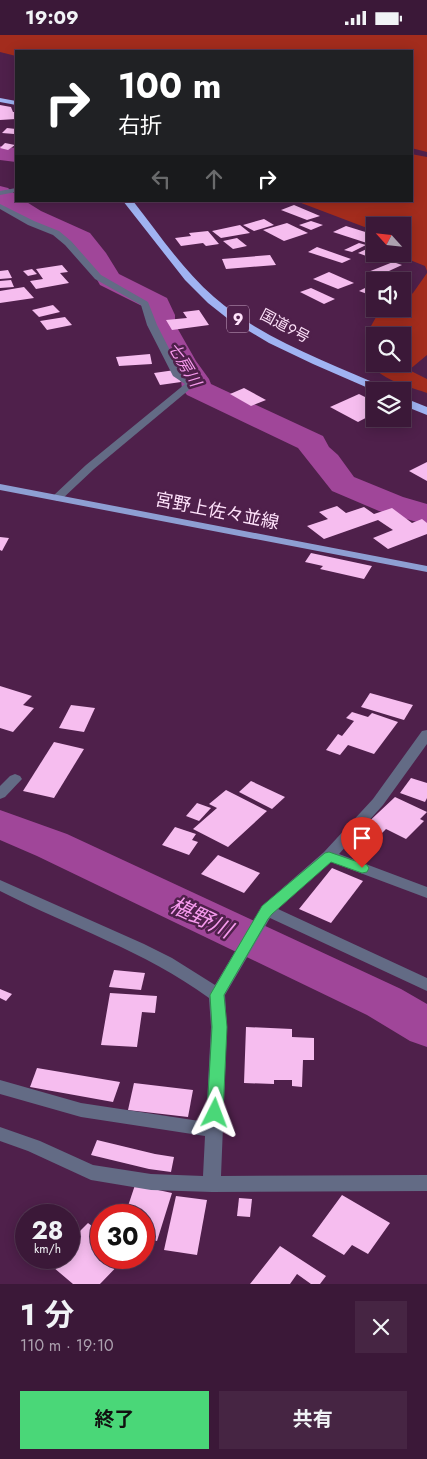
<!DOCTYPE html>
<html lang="ja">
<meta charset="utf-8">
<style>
:root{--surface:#3b1838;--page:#462543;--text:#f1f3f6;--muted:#aca0ae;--line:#543753;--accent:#4ad778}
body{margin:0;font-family:Jost,"Noto Sans JP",sans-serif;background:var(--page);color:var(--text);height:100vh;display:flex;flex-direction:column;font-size:19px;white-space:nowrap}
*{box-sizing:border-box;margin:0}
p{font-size:16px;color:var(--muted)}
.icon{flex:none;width:28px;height:28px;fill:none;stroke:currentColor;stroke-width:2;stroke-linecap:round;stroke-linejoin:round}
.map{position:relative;height:1249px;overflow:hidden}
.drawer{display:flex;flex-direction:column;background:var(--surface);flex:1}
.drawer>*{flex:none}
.top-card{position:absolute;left:15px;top:15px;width:398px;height:152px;border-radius:0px;box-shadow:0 2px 12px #0003,0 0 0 1px var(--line);background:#202124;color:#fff;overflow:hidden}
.needle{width:32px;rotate:297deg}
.fabs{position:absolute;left:366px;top:182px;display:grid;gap:10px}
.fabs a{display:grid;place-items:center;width:45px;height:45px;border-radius:0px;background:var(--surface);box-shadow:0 2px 12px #0003,0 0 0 1px var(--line);font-size:25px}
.speed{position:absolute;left:15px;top:1169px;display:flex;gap:10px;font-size:25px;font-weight:700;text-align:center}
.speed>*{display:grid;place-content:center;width:65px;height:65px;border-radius:50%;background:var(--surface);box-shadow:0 2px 12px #0003,0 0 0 1px var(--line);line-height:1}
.speed small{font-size:12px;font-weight:400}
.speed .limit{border:8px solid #d22;background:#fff;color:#111}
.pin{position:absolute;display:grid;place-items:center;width:42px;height:42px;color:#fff;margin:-51px -21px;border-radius:50% 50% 50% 0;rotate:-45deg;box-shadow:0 0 5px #0007}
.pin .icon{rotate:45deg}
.me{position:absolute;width:55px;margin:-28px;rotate:3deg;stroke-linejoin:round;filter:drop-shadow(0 0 4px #0008)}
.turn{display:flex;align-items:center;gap:18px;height:105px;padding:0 20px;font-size:22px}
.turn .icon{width:65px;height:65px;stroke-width:2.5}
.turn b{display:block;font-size:35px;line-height:42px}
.lanes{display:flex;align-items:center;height:48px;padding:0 20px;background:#0003;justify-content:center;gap:25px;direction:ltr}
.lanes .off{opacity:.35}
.round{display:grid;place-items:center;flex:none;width:52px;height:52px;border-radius:0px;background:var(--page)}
.overview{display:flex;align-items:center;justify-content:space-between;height:85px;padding:0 20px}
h1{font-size:30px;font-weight:700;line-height:38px}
.action{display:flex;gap:10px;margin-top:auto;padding:10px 20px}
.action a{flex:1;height:58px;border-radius:0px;background:var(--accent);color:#111;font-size:20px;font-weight:700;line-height:58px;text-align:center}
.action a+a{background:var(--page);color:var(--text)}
.status{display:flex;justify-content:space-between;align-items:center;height:35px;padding:0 25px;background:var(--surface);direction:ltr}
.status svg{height:14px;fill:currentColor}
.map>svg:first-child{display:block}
</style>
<div class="status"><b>19:09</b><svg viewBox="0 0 49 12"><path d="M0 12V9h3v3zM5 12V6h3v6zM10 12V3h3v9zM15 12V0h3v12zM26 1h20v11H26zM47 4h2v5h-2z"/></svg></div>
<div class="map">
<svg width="427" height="1249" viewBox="0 0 427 1249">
<rect width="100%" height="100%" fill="#4f204b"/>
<g fill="#a32c1d" fill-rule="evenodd">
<path d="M 0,0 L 427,0 L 427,117 L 411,113 L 411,16 L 16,16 L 16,21 L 0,17 Z"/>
<path d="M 411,119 L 427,122 L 427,236 L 425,231 L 395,219 L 402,219 L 402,191 L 375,191 L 375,196 L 296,166 L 411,166 Z"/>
<path d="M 427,238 L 427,320 L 409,335 L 427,344 L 427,358 C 402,349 365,342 365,309 C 365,300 373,288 377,280 L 390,274 L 402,274 L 403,267 L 413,258 ZM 375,301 L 402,301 L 402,329 L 375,329 Z"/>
</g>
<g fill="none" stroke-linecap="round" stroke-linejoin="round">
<g fill="#a04699" fill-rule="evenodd">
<path d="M 0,111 L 16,113 L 16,127 L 0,125 Z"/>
<path d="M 0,151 L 8,153 L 16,160 L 16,166 L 25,166 L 41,176 L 90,198 L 106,218 L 119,239 L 167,263 L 175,280 L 175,289 L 196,326 L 209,344 L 211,349 L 323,401 L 329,412 L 338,420 L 354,442 L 403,462 L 427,469 L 427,490 L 379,476 L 332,456 L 298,413 L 187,360 L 182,354 L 181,345 L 169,329 L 147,289 L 147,280 L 144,272 L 100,250 L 86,225 L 72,208 L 25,186 L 0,170 Z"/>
<path d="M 0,775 L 67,799 L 401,954 L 427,969 L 427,1012 L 410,1006 L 367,980 L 37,821 L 0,805 Z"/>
</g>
</g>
<g fill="#f6bdef">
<path d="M 0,70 L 11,72 L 13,77 L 16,77 L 16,84 L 0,85 Z"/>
<path d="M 7,93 L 16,94 L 16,97 L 14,99 L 2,98 Z"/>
<path d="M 5,108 L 15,110 L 8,115 L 0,113 Z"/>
<path d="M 294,170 L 320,181 L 307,185 L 281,175 Z"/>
<path d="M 264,184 L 274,190 L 254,196 L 243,190 Z"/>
<path d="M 311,186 L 323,190 L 311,195 L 299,190 Z"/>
<path d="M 287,188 L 308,198 L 284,206 L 263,195 Z"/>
<path d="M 240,190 L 250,198 L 221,203 L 212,196 Z"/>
<path d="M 346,191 L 375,200 L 375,206 L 370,209 L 333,197 Z"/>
<path d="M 208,196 L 219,209 L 206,211 L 203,208 L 181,211 L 175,203 L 191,201 L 189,198 Z"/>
<path d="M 237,203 L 247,211 L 233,214 L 223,206 Z"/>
<path d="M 359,208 L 366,210 L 352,217 L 344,215 Z"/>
<path d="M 317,212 L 351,224 L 342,228 L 308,217 Z"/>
<path d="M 371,212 L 375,213 L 375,220 L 369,222 L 358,218 Z"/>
<path d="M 270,220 L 276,230 L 226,234 L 222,224 Z"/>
<path d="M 393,227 L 402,230 L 378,241 L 368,237 Z"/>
<path d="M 62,230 L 68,237 L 60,238 L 69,248 L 36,254 L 30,246 L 43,244 L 36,234 Z"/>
<path d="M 32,234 L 37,239 L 28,241 L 23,236 Z"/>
<path d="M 8,235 L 12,243 L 0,244 L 0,236 Z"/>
<path d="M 329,237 L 354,248 L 338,254 L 313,244 Z"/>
<path d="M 11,245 L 14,252 L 0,253 L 0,246 Z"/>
<path d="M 24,252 L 34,263 L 0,268 L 0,256 Z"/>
<path d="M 367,252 L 375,255 L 375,258 L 370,260 L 359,256 Z"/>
<path d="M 311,253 L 335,264 L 324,269 L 300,257 Z"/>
<path d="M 53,270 L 60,277 L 39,282 L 32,275 Z"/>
<path d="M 199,275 L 209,290 L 172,295 L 166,285 L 187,283 L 183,277 Z"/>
<path d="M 65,282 L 72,290 L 47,295 L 40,286 Z"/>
<path d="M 150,319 L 152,329 L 119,331 L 116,322 Z"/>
<path d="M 175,335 L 181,347 L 160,350 L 154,338 Z"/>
<path d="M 244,353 L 266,365 L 251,371 L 230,359 Z"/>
<path d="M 359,359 L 375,367 L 375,378 L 358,387 L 330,372 Z"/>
<path d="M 427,427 L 427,446 L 409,436 Z"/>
<path d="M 337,471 L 346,478 L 364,472 L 374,479 L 392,473 L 412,488 L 422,484 L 427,488 L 427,499 L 388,514 L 373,503 L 393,495 L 378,485 L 324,504 L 307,491 L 328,484 L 319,477 Z"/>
<path d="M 0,502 L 9,503 L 2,516 L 0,515 Z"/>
<path d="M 311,518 L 372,531 L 364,544 L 320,534 L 323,531 L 305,527 Z"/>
<path d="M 0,651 L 32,661 L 23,670 L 34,673 L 13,697 L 0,693 Z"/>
<path d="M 370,658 L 413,670 L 404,685 L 361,672 Z"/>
<path d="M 71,670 L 95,673 L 84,697 L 59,693 Z"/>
<path d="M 352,677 L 368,682 L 372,678 L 398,687 L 374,719 L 348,710 L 340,720 L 326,715 L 338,699 L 342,701 L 354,686 L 346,683 Z"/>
<path d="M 54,707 L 84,714 L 54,763 L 23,756 Z"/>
<path d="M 411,743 L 427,748 L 427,763 L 425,767 L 400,758 Z"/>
<path d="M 251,746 L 285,762 L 272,774 L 239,757 Z"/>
<path d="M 226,755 L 267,776 L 228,812 L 193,794 L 217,773 L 209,769 Z"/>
<path d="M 395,762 L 427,777 L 420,784 L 424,786 L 406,804 L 386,794 L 377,803 L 361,794 Z"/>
<path d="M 197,768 L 211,773 L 199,786 L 186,781 Z"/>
<path d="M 175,792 L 196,799 L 192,805 L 198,807 L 189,820 L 162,810 Z"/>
<path d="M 218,820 L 260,838 L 244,858 L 201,839 Z"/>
<path d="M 332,833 L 363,846 L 331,888 L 299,874 Z"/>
<path d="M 114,935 L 145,938 L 141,955 L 109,952 Z"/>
<path d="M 0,954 L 12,959 L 6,966 L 0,963 Z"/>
<path d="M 110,958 L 157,961 L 155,978 L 142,977 L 137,1012 L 101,1010 Z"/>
<path d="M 246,992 L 292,994 L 292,1002 L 314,1003 L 314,1025 L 303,1025 L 302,1052 L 292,1051 L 292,1045 L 274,1045 L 274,1049 L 244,1048 Z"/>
<path d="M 37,1033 L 120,1047 L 113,1067 L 30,1052 Z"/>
<path d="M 134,1048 L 193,1055 L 188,1082 L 128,1075 Z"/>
<path d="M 97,1105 L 155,1119 L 174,1122 L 171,1137 L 149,1134 L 91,1120 Z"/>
<path d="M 135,1150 L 172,1158 L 157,1206 L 144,1203 L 144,1180 L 125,1180 Z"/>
<path d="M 342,1160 L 390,1188 L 368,1219 L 352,1210 L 344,1220 L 312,1201 Z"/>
<path d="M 176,1161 L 207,1165 L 197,1220 L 164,1215 Z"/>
<path d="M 239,1163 L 252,1164 L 250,1182 L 237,1181 Z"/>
<path d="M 69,1181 L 77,1186 L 69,1197 Z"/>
<path d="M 88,1188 L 101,1198 L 101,1222 L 126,1222 L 100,1249 L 73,1249 L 47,1227 L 52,1222 L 69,1222 L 69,1207 Z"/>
<path d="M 280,1211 L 326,1241 L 320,1249 L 311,1249 L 297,1239 L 290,1249 L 250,1249 Z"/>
</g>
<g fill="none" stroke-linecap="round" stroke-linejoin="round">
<g fill="#636b85" fill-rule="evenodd">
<path d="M 16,153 L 16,157 L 0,160 L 0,156 Z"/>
<path d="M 0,169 L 34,186 L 59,196 L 71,206 L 101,240 L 148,267 L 157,290 L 182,339 L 196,349 L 94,434 L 61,465 L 57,466 L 52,463 L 53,461 L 86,430 L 185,349 L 173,341 L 147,290 L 141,270 L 95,244 L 65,210 L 53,200 L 28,190 L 0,174 Z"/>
<path d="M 427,695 L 427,709 L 383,770 L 339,819 L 427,852 L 427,863 L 331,827 L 278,874 L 427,943 L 427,956 L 270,883 L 225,960 L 227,992 L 221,1141 L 427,1140 L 427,1156 L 212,1157 L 151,1155 L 91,1145 L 28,1116 L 0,1106 L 0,1092 L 40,1106 L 93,1130 L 151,1139 L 203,1141 L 205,1101 L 81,1082 L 0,1059 L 0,1045 L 81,1068 L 206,1087 L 211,992 L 209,963 C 145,916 70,892 0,856 L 0,845 L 144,909 L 172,923 L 215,950 L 262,871 L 324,817 L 373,764 L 422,696 Z"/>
<path d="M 15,739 L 20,741 L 22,744 L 5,762 L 0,764 L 0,751 L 10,741 Z"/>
</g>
<path fill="#8e9fd3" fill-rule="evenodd" d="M 0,449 L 427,531 L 427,537 L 0,455 Z"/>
<g fill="#a0b3f2" fill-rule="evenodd">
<path d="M 0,63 L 16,66 L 16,70 L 0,67 Z"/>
<path d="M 123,166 L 133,166 C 159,199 182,234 214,262 C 263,305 329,327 388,354 L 390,356 L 375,356 L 313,329 L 269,308 L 227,283 L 208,268 L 185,245 Z"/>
<path d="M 402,362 L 427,372 L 427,380 L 402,370 Z"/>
</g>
</g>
<path fill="#4ad778" stroke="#308c4e" d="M 329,817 L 367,830 L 369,833 L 367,837 L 362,838 L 331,827 L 272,879 L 268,884 L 224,960 L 227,992 L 223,1078 L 221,1082 L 215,1084 L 210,1082 L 207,1078 L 212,992 L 210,960 L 262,871 L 325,818 Z"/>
<g text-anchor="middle" stroke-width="5" stroke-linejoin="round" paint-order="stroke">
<g font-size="15" fill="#fee1fa" stroke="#4f204b">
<text transform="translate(285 291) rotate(28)" y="5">国道9号</text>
</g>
<rect fill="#4f204b" stroke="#caa7c6" stroke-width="1" x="227" y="270.5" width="22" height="27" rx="4"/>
<g font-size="16" font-weight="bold" fill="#fee1fa">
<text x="238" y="290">9</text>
</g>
<g font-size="16" font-style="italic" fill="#f69aed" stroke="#4f204b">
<text transform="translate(185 329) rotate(59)" y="6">七房川</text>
</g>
<g font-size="18" fill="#fee1fa" stroke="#4f204b">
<text transform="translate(217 476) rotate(11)" y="6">宮野上佐々並線</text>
</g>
<g font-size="22" font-style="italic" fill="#f69aed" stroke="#4f204b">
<text transform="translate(201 882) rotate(25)" y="8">椹野川</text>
</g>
</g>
</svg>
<div class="fabs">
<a><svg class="needle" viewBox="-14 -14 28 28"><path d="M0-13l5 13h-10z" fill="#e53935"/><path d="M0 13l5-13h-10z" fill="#aca0ae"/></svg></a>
<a><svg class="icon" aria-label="sound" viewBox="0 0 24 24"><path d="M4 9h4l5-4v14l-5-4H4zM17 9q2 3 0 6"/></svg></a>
<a><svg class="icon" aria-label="search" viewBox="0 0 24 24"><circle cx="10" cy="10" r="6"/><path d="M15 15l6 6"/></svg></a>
<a><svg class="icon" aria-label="layers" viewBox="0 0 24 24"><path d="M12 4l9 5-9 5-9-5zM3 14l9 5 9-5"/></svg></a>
</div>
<div class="speed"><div>28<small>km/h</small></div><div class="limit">30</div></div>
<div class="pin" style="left:362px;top:833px;background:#d93025"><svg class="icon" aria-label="arrive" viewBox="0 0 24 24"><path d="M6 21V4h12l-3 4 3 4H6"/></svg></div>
<svg class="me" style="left:215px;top:1078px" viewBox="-20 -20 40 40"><path d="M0-17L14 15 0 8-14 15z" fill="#4ad778" stroke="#fff" stroke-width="4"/></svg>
<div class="top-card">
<div class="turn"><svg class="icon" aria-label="right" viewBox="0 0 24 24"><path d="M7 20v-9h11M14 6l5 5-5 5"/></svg><div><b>100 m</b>右折</div></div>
<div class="lanes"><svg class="icon off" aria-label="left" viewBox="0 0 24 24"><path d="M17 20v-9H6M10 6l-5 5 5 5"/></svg><svg class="icon off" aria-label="ahead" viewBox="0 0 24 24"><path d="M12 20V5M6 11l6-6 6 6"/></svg><svg class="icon" aria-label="right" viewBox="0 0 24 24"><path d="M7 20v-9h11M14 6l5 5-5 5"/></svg></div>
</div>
</div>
<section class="drawer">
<div class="overview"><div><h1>1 分</h1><p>110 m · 19:10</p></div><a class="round"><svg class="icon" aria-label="close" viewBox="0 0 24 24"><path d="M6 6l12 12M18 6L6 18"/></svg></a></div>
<div class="action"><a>終了</a><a>共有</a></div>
</section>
